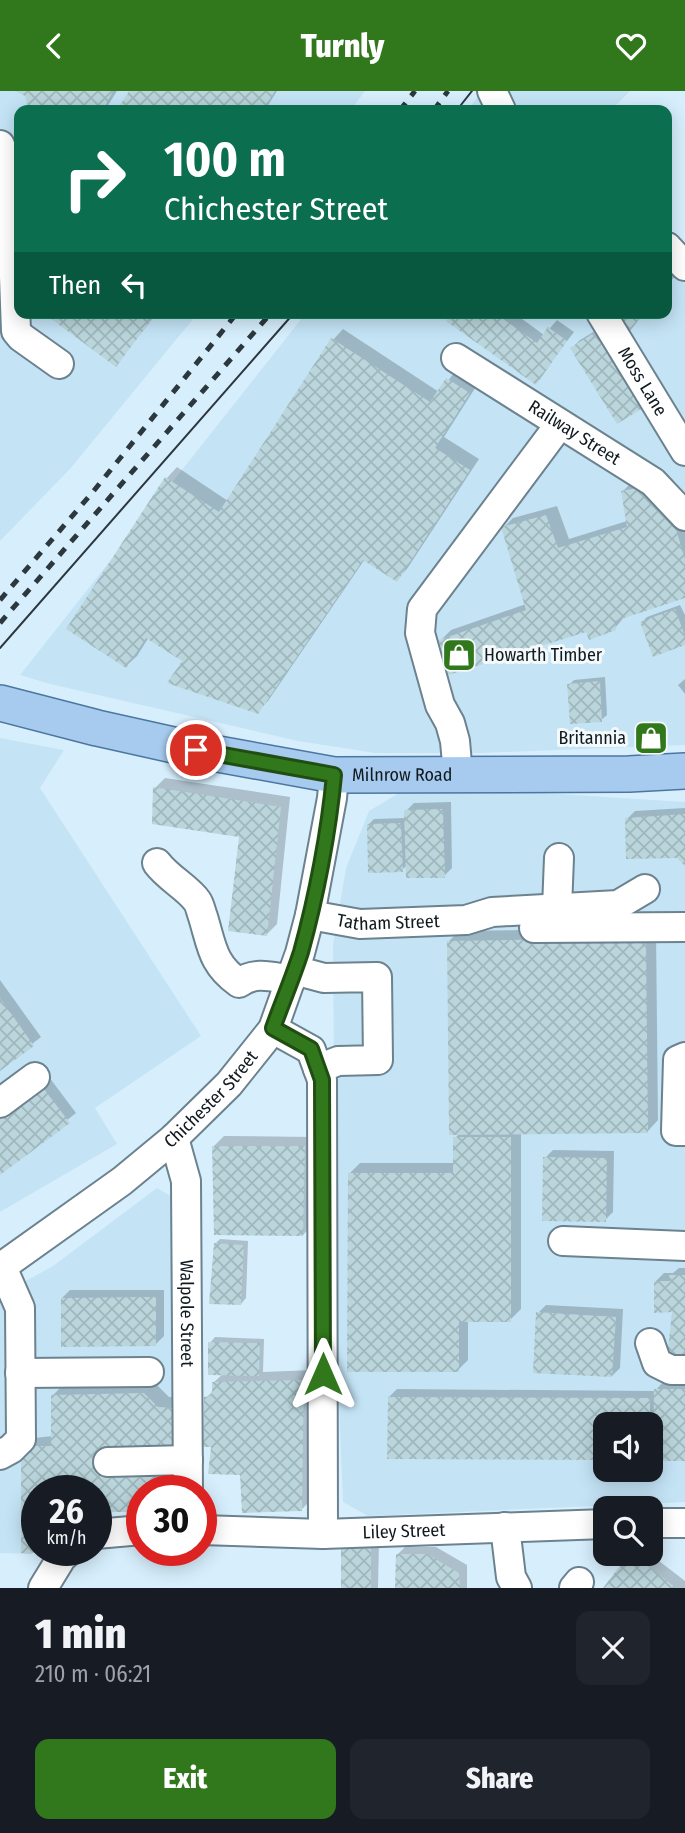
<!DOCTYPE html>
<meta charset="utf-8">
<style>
:root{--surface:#171b24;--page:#20242c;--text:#f1f3f6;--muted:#9ea1a6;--accent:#31781c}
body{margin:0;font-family:"Fira Sans Condensed",sans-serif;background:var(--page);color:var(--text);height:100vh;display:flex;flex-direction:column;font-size:26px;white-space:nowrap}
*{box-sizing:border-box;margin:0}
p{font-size:23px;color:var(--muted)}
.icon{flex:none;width:38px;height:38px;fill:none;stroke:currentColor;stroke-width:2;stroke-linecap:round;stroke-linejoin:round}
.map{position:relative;height:1497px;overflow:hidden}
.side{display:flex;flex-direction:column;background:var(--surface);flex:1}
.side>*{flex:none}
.guide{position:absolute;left:14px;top:14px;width:658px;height:214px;border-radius:14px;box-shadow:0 4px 18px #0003;background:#0b6e4f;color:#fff;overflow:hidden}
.fabs{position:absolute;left:593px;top:1321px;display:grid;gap:14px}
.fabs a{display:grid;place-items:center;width:70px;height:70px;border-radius:14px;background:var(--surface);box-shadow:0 4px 18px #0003;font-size:35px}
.speed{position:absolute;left:21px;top:1384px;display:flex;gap:14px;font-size:35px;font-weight:700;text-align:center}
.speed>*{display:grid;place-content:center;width:91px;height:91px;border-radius:50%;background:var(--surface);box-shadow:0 4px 18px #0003;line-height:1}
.speed small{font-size:18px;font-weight:400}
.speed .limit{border:10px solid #d22;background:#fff;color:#111}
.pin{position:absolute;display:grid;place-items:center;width:60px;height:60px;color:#fff;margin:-30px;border:4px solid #fff;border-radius:50%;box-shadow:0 2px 7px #0007}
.me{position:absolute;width:77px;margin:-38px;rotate:0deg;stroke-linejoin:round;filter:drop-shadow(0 0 5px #0008)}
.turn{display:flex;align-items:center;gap:24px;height:147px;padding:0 35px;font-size:32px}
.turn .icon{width:91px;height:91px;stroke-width:2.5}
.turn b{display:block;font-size:49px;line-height:60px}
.then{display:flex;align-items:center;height:66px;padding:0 35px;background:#0003;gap:14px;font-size:26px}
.round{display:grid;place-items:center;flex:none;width:74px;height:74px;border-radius:14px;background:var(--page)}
.overview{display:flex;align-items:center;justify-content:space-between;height:119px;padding:0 35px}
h1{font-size:42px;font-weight:800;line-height:52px}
.primary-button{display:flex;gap:14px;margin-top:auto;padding:14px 35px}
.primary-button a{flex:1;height:80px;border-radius:14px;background:var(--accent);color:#fff;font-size:28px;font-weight:800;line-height:80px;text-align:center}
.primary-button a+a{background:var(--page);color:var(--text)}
header{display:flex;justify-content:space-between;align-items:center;height:91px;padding:0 35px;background:var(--accent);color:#fff;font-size:32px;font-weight:800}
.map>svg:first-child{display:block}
</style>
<header><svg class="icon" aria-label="back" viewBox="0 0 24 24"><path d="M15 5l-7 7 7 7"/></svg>Turnly<svg class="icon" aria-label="heart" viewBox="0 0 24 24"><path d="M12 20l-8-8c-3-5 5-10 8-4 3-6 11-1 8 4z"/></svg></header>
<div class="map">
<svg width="685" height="1497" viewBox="0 0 685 1497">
<defs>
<pattern id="building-cross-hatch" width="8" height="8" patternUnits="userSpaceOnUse" patternTransform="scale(1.75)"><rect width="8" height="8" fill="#bad6dc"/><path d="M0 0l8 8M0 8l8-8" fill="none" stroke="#9fb7bc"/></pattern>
</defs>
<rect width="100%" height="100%" fill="#d7effd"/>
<g fill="#c4e4f6" fill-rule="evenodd">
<path d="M 0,0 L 365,0 L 351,19 L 19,19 L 19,222 L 198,222 L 70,378 L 0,450 Z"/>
<path d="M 483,0 L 630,0 L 611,19 L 467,19 Z"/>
<path d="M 667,166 L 685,186 L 685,654 L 481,662 L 375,662 L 298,650 L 50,593 L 20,584 L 306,222 L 667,222 Z"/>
<path d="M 0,647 L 64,659 L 40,697 L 201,945 L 95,1017 L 117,1053 L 0,1121 Z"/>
<path d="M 512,700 L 685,711 L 685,1411 L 368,1425 L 343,1411 L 336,1239 L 333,854 L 346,777 L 369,720 L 399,702 ZM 606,1334 L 651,1334 L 651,1379 L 606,1379 Z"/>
<path d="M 157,1097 L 174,1107 L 174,1317 L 142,1400 L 142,1421 L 96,1421 L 96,1400 L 37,1400 L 37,1459 L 31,1463 L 0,1462 L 0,1204 L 53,1175 Z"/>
</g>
<g fill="#0003">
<path d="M 19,0 L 117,0 L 105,19 L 31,19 L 27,4 Z"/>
<path d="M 131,0 L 277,0 L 265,19 L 119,19 Z"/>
<path d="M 667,167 L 679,180 L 667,195 Z"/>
<path d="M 50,222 L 157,222 L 116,274 Z"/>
<path d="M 454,222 L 514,222 L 544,244 L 557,229 L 574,241 L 535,292 Z"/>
<path d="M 610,231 L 617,331 L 572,257 L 580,249 Z"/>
<path d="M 343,238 L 439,301 L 458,277 L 479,291 L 444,346 L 479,368 L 407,478 L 397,488 L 365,468 L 268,610 L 257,620 L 149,546 L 137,565 L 126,575 L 69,538 L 167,387 L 177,376 L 228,410 L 333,249 Z"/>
<path d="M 633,390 L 685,426 L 685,506 L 625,525 L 615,537 L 440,550 L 451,539 L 526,513 L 503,437 L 513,427 L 557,415 L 569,448 L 627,430 L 622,401 Z"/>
<path d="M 680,514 L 685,524 L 685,553 L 642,531 L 647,526 Z"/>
<path d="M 605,586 L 607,624 L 601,629 L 569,594 L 574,589 Z"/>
<path d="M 685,588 L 685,603 L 678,594 Z"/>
<path d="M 165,687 L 290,706 L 277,833 L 267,843 L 241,745 L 155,697 Z"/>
<path d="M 451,711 L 452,777 L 444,785 L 407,774 L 402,779 L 369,733 L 374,728 L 406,727 L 406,720 L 414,712 Z"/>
<path d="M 685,717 L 685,772 L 627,728 L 635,720 Z"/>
<path d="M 656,837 L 658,1029 L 648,1040 L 521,1041 L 521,1218 L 510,1229 L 468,1229 L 468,1269 L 458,1279 L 349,1083 L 360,1072 L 455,1072 L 455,1047 L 460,1042 L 449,850 L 459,840 Z"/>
<path d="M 0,889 L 41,946 L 0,978 Z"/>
<path d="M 49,986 L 76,1022 L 0,1082 L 0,1023 Z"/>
<path d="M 224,1045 L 314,1046 L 313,1133 L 303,1144 L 214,1055 Z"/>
<path d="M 553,1059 L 614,1060 L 613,1121 L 605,1129 L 545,1067 Z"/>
<path d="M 220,1148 L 248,1150 L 246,1207 L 241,1213 L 215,1153 Z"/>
<path d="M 679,1177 L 685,1177 L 685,1268 L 673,1219 L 656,1190 L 664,1182 L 673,1182 Z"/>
<path d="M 70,1199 L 164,1199 L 164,1245 L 156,1253 L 62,1207 Z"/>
<path d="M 546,1214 L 623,1218 L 620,1277 L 612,1285 L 538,1222 Z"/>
<path d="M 215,1246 L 264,1248 L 263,1281 L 314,1279 L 312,1408 L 301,1419 L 241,1382 L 213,1354 L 206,1307 L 214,1299 L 213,1292 L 223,1283 L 210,1252 Z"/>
<path d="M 663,1291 L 685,1291 L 685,1368 L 655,1362 L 651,1366 L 651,1334 L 606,1334 L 389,1306 L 397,1298 L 655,1300 Z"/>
<path d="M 155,1292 L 169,1306 L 183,1307 L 142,1400 L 96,1400 L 23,1358 L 34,1347 L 53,1345 L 53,1304 L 63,1294 Z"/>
<path d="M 351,1449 L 379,1449 L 378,1497 L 388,1497 L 343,1497 Z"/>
<path d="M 405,1456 L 436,1456 L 467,1474 L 467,1497 L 397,1497 L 397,1464 Z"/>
<path d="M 631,1463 L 650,1463 L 685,1490 L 685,1497 L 605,1497 Z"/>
</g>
<g fill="url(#building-cross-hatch)">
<path d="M 15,0 L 113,0 L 103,19 L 29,19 L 25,5 Z"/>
<path d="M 129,0 L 275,0 L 263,19 L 117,19 Z"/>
<path d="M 48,222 L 156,222 L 116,276 L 46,224 Z"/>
<path d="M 452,222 L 495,222 L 537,252 L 548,236 L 567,250 L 536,294 L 446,230 Z"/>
<path d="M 615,222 L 644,222 L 627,244 Z"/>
<path d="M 602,237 L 648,314 L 617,333 L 570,257 Z"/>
<path d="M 331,247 L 430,311 L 446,287 L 470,302 L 435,357 L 470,379 L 397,491 L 363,469 L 258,623 L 167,592 L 182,570 L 146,547 L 126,577 L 66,538 L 165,386 L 219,421 Z"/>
<path d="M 644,396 L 669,415 L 685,468 L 685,507 L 615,530 L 616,539 L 589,549 L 586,541 L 448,584 L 439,549 L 526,519 L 501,436 L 546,424 L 558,457 L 627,436 L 621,400 Z"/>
<path d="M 675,518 L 685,545 L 685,554 L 653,566 L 640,531 Z"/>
<path d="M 600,590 L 602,631 L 570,633 L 567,593 Z"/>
<path d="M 153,696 L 281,716 L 267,845 L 228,840 L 239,746 L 152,733 Z"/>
<path d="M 443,718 L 445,787 L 406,787 L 404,719 Z"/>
<path d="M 685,723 L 685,775 L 677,767 L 626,768 L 625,727 Z"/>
<path d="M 401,732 L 403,781 L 368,782 L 367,733 Z"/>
<path d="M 646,847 L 648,1042 L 449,1044 L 447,850 Z"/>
<path d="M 0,907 L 34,955 L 0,980 Z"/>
<path d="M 40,993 L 70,1032 L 0,1084 L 0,1023 Z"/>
<path d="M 453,1046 L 511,1046 L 511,1231 L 459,1231 L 459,1281 L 347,1281 L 348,1082 L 453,1082 Z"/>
<path d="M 212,1055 L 305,1055 L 303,1145 L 214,1144 Z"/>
<path d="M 543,1066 L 607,1067 L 606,1131 L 542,1130 Z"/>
<path d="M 214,1152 L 244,1154 L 241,1214 L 209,1213 Z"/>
<path d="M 669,1184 L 685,1184 L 685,1269 L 667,1268 L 672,1221 L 654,1222 L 654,1190 L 670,1190 Z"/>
<path d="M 156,1206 L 156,1255 L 61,1256 L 61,1207 Z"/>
<path d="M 536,1221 L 616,1226 L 612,1286 L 533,1282 Z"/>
<path d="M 208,1251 L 260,1252 L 259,1285 L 208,1284 Z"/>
<path d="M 304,1289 L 302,1420 L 242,1422 L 240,1384 L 208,1383 L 211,1356 L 203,1356 L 204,1306 L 212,1305 L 212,1291 Z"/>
<path d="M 654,1298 L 685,1298 L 685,1370 L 653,1370 Z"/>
<path d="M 144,1302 L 158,1316 L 174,1317 L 176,1400 L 142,1400 L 142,1421 L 96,1421 L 96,1400 L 37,1400 L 37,1459 L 31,1463 L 21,1462 L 21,1357 L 27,1355 L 51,1355 L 51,1304 Z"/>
<path d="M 388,1306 L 650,1307 L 650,1334 L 606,1334 L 606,1369 L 387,1368 Z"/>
<rect x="341" y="1456" width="30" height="41"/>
<path d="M 396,1463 L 427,1463 L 459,1482 L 460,1497 L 395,1497 Z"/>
<path d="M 629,1463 L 632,1463 L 676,1497 L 603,1497 Z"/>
</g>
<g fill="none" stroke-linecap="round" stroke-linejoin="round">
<g stroke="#6c828e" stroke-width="32">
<g id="minor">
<path d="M 492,0 L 501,19"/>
<path d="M 0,54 L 10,77 L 16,240 L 21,246 L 59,273"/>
<path d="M 667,156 L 685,175"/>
<path id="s1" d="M 601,222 L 685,360"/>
<path id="s2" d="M 456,267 L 653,391 L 685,425"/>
<path d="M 458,684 L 455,650 L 450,632 L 440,614 L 420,542 L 422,518 L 560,333"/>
<path d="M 157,772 C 168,787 188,797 197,810 C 200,814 201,821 203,826 C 212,855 212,873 239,892 C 255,880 272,886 291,889"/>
<path d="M 557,817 L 559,767"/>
<path id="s3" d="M 310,824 L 360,833 L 466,829 L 492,821 L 618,814 L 645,798"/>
<path d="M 534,837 L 685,836"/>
<path d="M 294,879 L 324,887 L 377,886 L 378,969 L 338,970 L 318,978"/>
<path d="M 273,938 L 311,959 L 322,989 L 323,1443"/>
<path d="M 685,966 L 678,969 L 676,1040 L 685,1040"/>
<path d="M 0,1012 L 35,986"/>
<path id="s4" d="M 174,1047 L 186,1090 L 188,1400"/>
<path d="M 563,1150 L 685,1155"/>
<path id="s5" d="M 0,1177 L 122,1090 L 174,1047 L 229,993 L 273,938 L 300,862 L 310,824 L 332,707 L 334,684"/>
<path d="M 650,1252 L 657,1272 L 671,1279 L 685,1279"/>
<path d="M 20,1282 L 149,1281"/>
<path d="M 0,1364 L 11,1358 L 21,1348 L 20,1217 L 2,1176"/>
<path d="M 108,1371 L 188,1369"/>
<path d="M 651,1432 L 685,1432"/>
<path d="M 505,1436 L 511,1486 L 517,1497"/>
<path id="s6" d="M 201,1439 L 323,1443 L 606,1433"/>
<path d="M 96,1443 L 142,1439"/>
<path d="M 43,1497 L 62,1466 L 69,1460"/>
<path d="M 574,1497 L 579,1491"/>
</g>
</g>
<g stroke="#4c769f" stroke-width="38">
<g id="major">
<path id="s7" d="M 0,612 L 97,637 L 196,659 L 334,684 L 629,683 L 685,680"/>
</g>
</g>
<use href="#minor" stroke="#fff" stroke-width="28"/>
<use href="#major" stroke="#a7cbef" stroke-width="35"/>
<g stroke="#2c373e" stroke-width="2">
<path d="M 457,19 L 472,0"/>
<path d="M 0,557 L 294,222"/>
</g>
<g stroke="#2c373e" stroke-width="5" stroke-dasharray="9 9" stroke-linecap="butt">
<path d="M 400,19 L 415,0"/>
<path d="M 434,19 L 448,0"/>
<path d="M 0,509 L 92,402 L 237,222"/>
<path d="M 0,532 L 271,222"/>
</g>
</g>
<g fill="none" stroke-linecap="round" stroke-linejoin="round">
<g stroke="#204e12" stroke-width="18">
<path id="route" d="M 196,659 L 334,684 C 329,740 316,807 301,861 C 293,886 282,912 273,937 L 311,958 L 322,989 L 323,1283"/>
</g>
<use href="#route" stroke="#31781c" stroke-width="12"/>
</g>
<defs>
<g id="shop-square" transform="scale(1.75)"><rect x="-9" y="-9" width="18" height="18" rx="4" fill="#31781c" stroke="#f4f9fc"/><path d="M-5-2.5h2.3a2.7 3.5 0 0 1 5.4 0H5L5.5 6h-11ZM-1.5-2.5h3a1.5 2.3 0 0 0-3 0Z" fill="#fff"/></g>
</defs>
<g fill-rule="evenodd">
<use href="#shop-square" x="459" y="564"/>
<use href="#shop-square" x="651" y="647"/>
</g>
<g text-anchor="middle" stroke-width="6" stroke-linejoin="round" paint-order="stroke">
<g font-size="18" fill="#10191e" stroke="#f4f9fc">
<text dy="6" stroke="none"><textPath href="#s1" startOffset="80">Moss Lane</textPath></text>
<text dy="6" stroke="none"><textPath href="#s2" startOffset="140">Railway Street</textPath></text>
<text dy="6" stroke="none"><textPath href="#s7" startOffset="410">Milnrow Road</textPath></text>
<text dy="6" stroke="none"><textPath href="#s3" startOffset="79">Tatham Street</textPath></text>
<text dy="6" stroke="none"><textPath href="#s5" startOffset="271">Chichester Street</textPath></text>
<text dy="6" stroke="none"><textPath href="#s4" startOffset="177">Walpole Street</textPath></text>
<text dy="6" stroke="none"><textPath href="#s6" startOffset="203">Liley Street</textPath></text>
</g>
<g font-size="18" fill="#10191e" stroke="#f4f9fc" text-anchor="start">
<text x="484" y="570">Howarth Timber</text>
<text x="626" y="653" text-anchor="end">Britannia</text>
</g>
</g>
</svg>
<div class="fabs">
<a><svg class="icon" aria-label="sound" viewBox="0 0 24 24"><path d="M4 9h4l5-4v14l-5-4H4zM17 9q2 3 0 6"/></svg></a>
<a><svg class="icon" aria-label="search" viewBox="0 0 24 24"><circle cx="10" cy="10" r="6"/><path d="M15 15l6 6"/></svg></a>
</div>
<div class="speed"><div>26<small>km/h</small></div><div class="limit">30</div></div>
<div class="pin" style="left:196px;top:659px;background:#d93025"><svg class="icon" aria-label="arrive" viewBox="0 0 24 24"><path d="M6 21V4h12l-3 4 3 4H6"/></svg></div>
<svg class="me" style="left:323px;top:1283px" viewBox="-20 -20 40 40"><path d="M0-17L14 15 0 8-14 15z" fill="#31781c" stroke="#fff" stroke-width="4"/></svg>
<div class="guide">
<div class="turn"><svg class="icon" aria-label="right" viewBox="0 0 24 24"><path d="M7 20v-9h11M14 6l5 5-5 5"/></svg><div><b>100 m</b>Chichester Street</div></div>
<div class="then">Then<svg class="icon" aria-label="left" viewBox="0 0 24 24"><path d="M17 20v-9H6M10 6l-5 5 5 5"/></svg></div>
</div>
</div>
<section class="side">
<div class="overview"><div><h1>1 min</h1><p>210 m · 06:21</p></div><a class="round"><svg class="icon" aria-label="close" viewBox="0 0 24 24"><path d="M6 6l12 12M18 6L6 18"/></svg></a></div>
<div class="primary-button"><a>Exit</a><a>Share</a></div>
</section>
